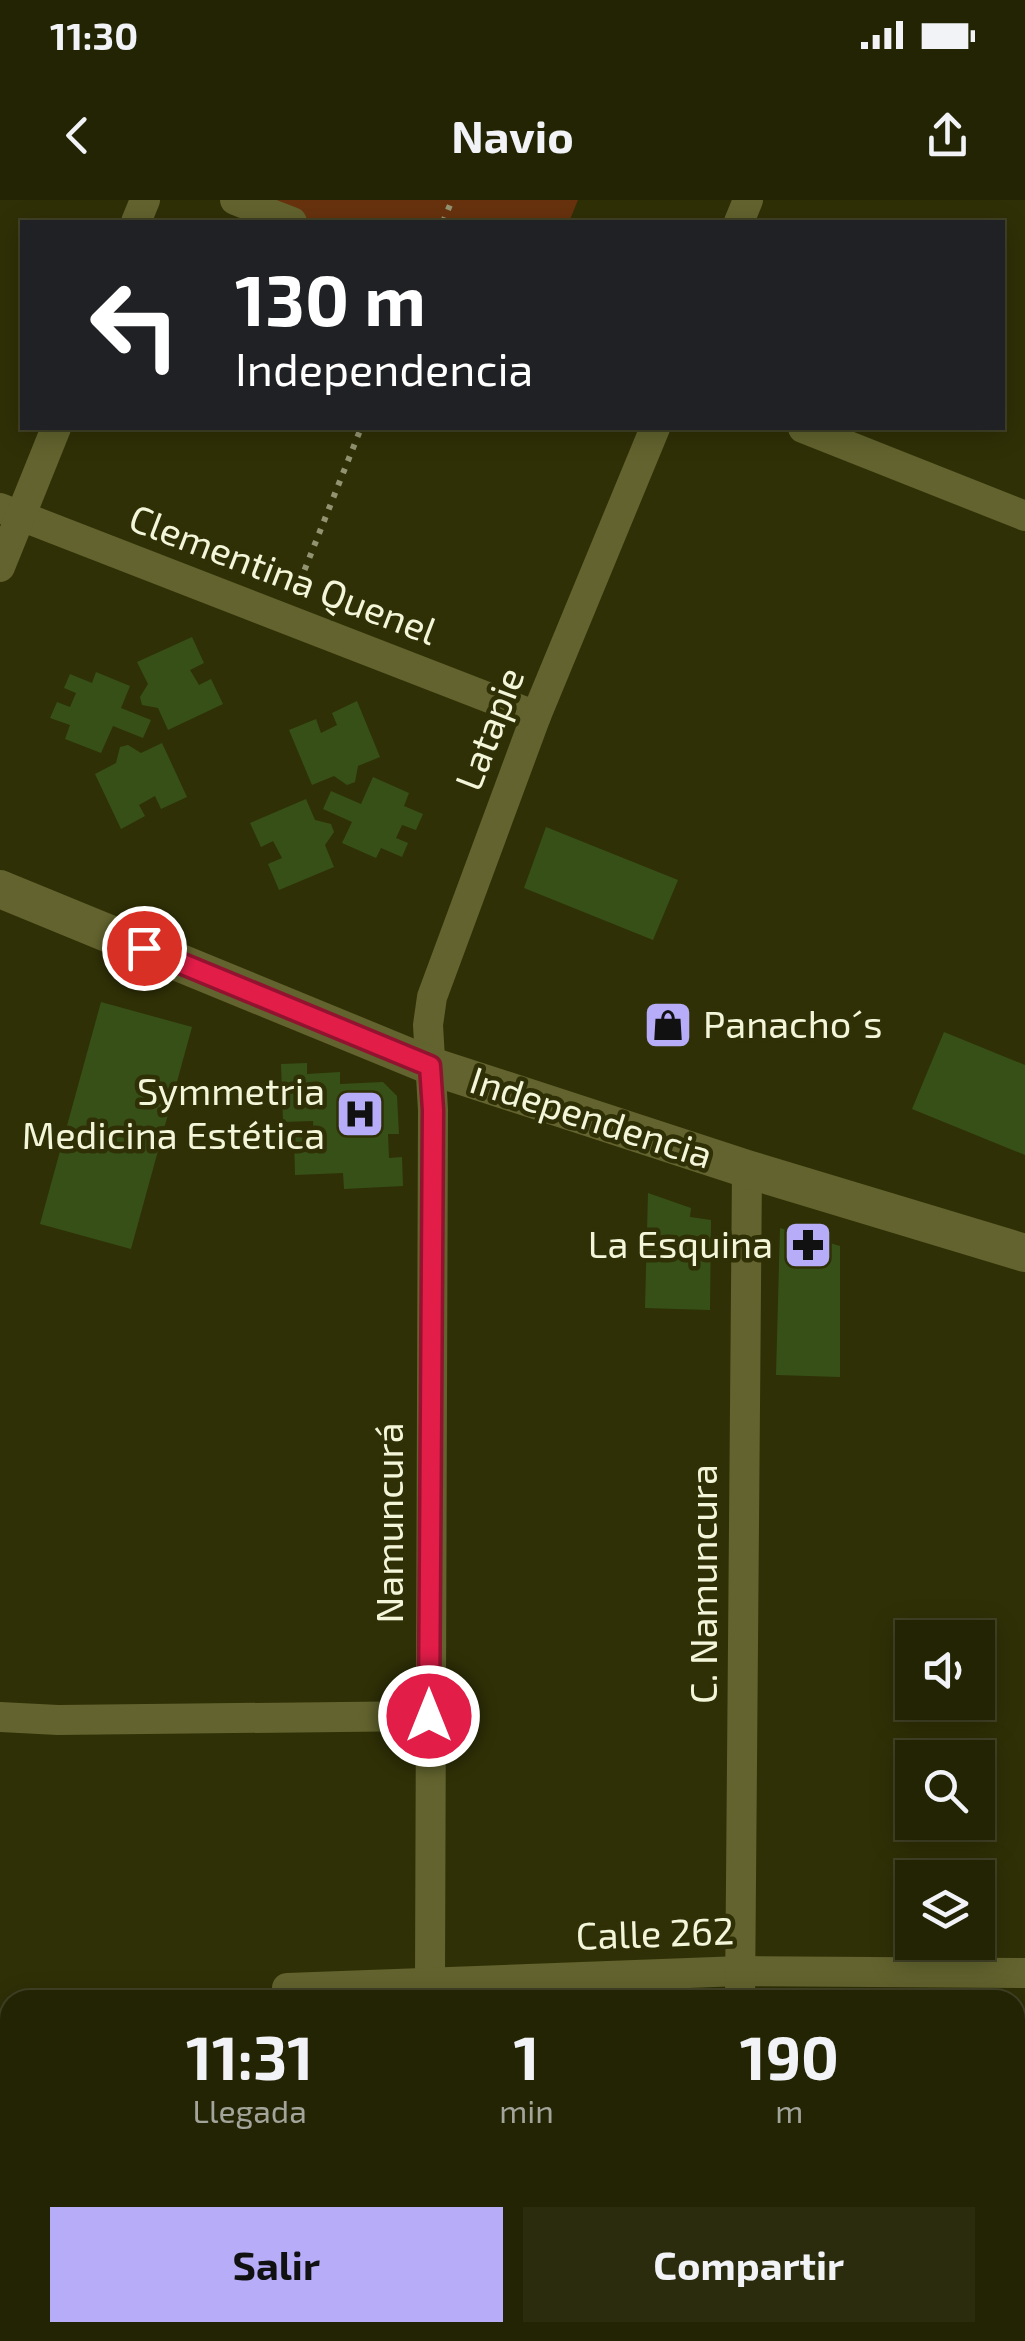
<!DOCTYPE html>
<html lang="es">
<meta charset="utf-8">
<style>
:root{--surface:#232404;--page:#2b2c0e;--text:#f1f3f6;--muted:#a3a49a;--line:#404126;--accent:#b6acf8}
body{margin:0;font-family:"Exo 2",sans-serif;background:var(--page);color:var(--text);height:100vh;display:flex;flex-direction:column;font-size:38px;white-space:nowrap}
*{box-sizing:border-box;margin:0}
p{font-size:32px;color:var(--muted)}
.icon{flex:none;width:55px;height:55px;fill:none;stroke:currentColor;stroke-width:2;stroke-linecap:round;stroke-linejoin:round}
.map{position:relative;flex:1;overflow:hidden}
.panel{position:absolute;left:0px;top:1790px;width:1025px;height:352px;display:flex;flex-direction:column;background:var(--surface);border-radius:30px 30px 0 0;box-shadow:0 5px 25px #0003,0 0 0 2px var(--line)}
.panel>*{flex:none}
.banner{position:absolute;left:20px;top:20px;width:985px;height:210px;border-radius:0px;box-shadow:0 5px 25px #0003,0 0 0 2px var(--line);background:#202124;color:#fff;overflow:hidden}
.fabs{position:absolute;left:895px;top:1420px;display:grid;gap:20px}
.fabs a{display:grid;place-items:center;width:100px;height:100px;border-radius:0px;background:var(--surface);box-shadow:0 5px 25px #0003,0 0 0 2px var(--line);font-size:50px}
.pin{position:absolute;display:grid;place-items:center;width:85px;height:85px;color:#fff;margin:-42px;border:5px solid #fff;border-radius:50%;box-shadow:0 2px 10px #0007}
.me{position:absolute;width:110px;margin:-55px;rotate:0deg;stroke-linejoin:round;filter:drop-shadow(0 0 8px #0008)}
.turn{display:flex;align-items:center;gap:35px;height:210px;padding:0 50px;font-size:45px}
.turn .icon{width:130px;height:130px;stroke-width:2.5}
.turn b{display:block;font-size:70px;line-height:85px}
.eta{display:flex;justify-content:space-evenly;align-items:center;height:170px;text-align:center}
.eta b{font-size:60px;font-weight:700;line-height:70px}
.primary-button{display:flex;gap:20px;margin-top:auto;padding:20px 50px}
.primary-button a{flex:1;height:115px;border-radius:0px;background:var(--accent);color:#111;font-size:40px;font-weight:700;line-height:115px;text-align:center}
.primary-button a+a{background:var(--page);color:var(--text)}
.status{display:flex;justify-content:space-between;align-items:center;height:70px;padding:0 50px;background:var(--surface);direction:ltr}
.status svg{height:28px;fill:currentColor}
header{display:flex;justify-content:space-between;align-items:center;height:130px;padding:0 50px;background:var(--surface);font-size:45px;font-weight:700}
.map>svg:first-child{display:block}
</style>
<div class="status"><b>11:30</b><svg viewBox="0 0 49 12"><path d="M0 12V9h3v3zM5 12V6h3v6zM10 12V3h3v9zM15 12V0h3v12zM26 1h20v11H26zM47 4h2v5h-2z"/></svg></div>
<header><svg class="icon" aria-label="back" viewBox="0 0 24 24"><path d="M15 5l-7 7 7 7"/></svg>Navio<svg class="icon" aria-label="share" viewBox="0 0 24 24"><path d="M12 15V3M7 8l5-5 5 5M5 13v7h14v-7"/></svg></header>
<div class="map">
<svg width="1025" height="2141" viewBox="0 0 1025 2141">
<rect width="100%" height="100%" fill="#2f3006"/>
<path fill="#68320e" d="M 235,0 L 578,0 L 569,22 L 292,22 Z"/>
<g fill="#375018">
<path d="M 192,437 L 204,463 L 190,470 L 199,485 L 211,479 L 223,504 L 168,530 L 158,508 L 142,505 L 140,497 L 148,484 L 137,462 Z"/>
<path d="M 96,472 L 130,486 L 121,508 L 151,520 L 143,538 L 113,526 L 101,553 L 65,539 L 70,525 L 50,518 L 57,502 L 70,507 L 76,493 L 64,488 L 70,474 L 92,483 Z"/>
<path d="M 357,501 L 380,557 L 358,566 L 355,582 L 347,585 L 334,576 L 312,585 L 289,530 L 316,519 L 321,533 L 337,525 L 332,513 Z"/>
<path d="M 162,543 L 187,597 L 161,609 L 155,596 L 139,605 L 145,616 L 121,629 L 95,574 L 116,563 L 120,547 L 128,545 L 141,553 Z"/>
<path d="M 373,577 L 409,593 L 404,606 L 423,614 L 416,630 L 402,625 L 396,638 L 408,643 L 402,657 L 381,648 L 376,658 L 342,643 L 352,622 L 323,609 L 331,591 L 361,604 Z"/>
<path d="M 306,599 L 315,620 L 331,624 L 334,632 L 325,645 L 334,667 L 279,690 L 268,664 L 282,658 L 273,641 L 261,647 L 250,623 Z"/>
<path d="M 546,627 L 678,680 L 653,740 L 524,688 Z"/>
<path d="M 101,802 L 192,827 L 131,1049 L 40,1024 Z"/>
<path d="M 944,832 L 1025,865 L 1025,955 L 912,909 Z"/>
<path d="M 307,863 L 307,874 L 340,872 L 340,884 L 383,882 L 397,896 L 399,934 L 388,934 L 389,958 L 402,957 L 403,986 L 344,989 L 343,973 L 295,975 L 294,937 L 314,937 L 313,921 L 283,922 L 281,864 Z"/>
<path d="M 648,993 L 691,1008 L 690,1017 L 711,1020 L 710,1110 L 645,1108 Z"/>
<path d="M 780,1028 L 840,1046 L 840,1177 L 776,1175 Z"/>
<path d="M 207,2133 L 207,2141 L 141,2141 L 141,2135 Z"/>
</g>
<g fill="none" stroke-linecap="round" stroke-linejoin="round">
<g stroke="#929370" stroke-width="6" stroke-dasharray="5 8" stroke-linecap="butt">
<path d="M 443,22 L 452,0"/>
<path d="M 295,394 L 361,228"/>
</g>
<g stroke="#62632e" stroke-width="30">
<path d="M 235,0 L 292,22"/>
<path d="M 136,22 L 145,0"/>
<path d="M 739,22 L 748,0"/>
<path d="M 803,228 L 1025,316"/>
<path d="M 0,308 L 536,516"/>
<path d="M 0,367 L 56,228"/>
<path d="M 0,1517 L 58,1520 L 429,1516"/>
<path d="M 430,1781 L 433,910 L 428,825 L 432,797 L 536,516 L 655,228"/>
<path d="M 287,1788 L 741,1771 L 1025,1773"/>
<path d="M 740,1800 L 747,969"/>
<path d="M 544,2132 L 545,2141"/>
</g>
<g stroke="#62632e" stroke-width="38">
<path d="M 0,689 L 431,866 L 747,969 L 1025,1053"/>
<path d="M 0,2098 L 10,2098"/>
<path d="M 936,2132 L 976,2141"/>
</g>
</g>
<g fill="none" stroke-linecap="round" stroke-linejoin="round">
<g stroke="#92132f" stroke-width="25">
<path id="route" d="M 144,748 L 430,866 L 433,910 L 429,1516"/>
</g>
<use href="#route" stroke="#e11d48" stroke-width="18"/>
</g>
<defs>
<g id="shop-square" transform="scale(2.5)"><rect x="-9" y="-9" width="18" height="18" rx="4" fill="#b6acf8" stroke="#2f3006"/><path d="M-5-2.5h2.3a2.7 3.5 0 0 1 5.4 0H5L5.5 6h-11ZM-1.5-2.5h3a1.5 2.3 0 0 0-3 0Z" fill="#111"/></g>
<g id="hospital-square" transform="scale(2.5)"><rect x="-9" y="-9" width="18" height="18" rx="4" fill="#b6acf8" stroke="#2f3006"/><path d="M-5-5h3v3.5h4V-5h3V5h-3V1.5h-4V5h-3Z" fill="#111"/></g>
<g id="pharmacy-square" transform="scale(2.5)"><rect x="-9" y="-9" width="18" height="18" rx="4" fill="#b6acf8" stroke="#2f3006"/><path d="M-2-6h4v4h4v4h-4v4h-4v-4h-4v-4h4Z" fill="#111"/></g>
</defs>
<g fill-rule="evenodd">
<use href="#shop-square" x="668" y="825"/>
<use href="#hospital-square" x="360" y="914"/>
<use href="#pharmacy-square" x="808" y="1045"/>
</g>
<g text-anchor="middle" stroke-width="9" stroke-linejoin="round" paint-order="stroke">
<g font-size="38" fill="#f4f6da" stroke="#2f3006">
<text transform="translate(283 375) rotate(21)" y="13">Clementina Quenel</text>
<text transform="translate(490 529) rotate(-69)" y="13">Latapie</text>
<text transform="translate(591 918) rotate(18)" y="13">Independencia</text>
<text transform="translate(390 1323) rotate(-90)" y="13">Namuncurá</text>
<text transform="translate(704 1384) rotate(-90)" y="13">C. Namuncura</text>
<text transform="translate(655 1734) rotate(-2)" y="13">Calle 262</text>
</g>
<g font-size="38" fill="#f4f6da" stroke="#2f3006" text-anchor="end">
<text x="703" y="838" text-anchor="start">Panacho´s</text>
<text x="325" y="905">Symmetria<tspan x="325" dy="44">Medicina Estética</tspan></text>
<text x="773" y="1058">La Esquina</text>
</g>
</g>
</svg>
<div class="fabs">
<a><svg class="icon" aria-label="sound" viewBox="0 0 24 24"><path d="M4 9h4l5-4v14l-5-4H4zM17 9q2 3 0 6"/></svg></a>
<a><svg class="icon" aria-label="search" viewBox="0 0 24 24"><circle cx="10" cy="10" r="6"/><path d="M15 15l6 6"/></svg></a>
<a><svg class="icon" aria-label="layers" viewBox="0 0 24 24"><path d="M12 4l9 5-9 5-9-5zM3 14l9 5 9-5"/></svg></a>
</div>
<div class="pin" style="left:144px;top:748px;background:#d93025"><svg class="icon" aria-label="arrive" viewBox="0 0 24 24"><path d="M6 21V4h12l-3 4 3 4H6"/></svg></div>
<svg class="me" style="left:429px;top:1516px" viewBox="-20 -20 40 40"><circle r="17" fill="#e11d48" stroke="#fff" stroke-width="3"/><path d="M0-11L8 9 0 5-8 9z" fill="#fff"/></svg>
<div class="banner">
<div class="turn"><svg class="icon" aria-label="left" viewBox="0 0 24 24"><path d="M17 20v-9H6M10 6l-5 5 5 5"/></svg><div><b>130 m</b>Independencia</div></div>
</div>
<section class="panel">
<div class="eta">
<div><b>11:31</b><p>Llegada</p></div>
<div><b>1</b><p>min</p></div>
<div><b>190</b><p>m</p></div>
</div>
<div class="primary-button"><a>Salir</a><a>Compartir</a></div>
</section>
</div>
